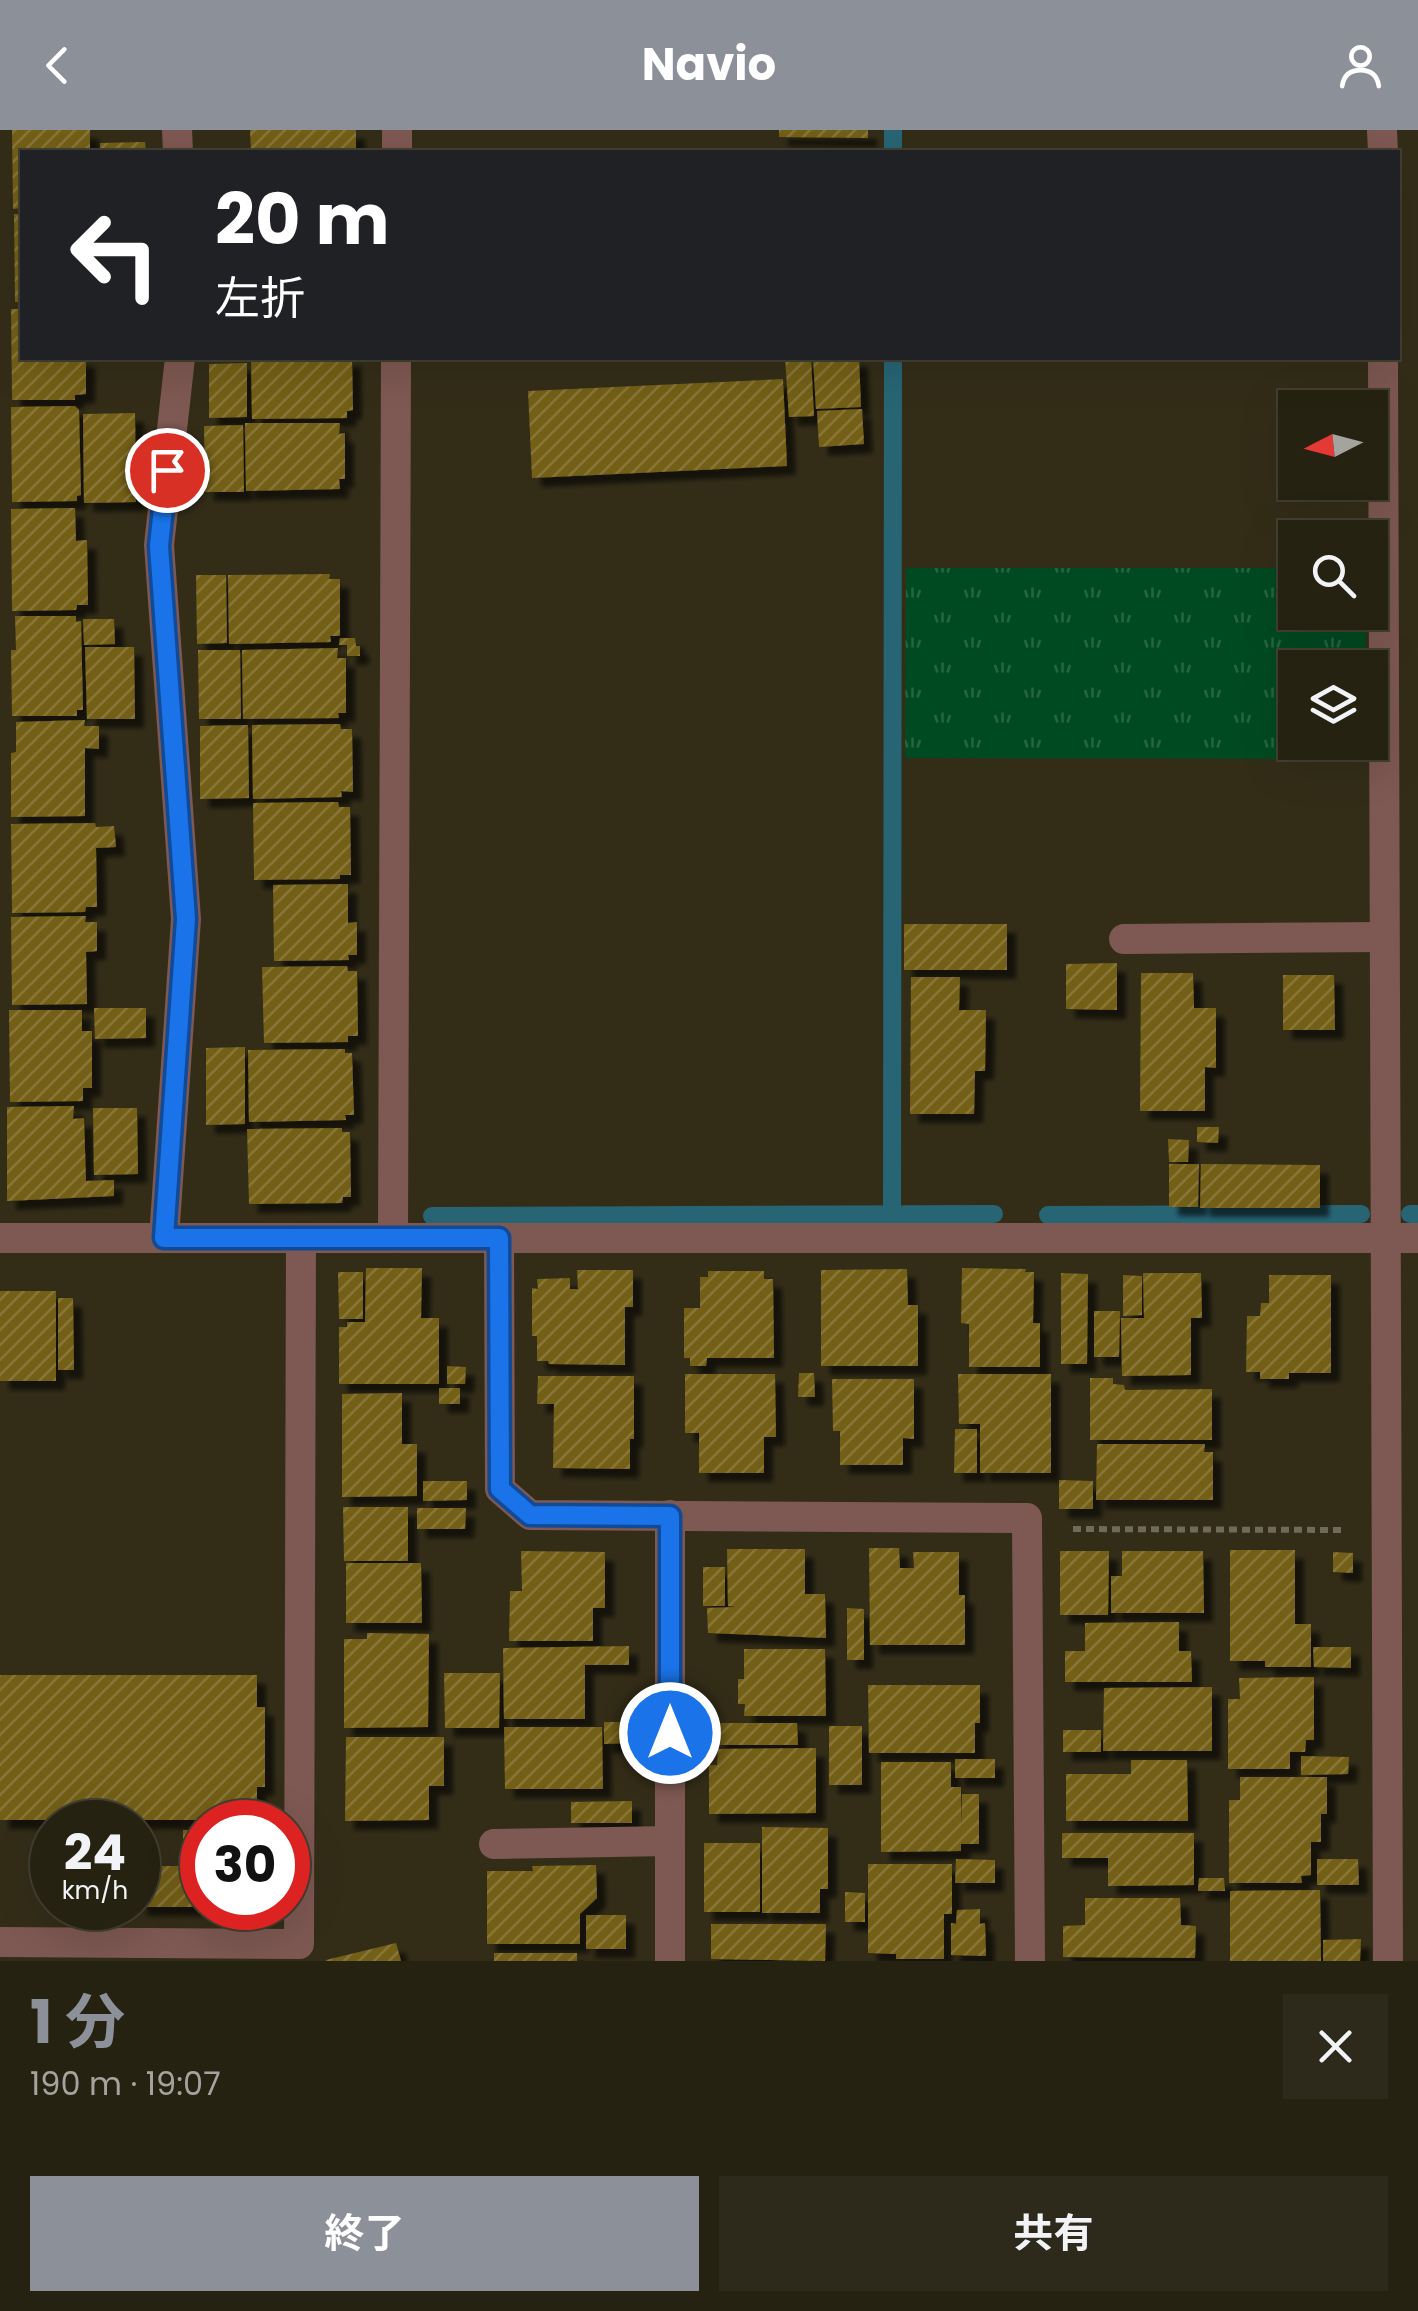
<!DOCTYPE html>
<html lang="ja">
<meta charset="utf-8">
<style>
:root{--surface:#262212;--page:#2e2a1b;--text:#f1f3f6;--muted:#a4a49f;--line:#423f32;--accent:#8c9099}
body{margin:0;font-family:Poppins,"Noto Sans JP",sans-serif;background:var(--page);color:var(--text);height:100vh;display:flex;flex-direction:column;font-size:38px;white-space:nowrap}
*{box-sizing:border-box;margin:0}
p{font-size:32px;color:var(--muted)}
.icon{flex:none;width:55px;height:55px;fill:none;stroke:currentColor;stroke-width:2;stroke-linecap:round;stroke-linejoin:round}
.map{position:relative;height:1831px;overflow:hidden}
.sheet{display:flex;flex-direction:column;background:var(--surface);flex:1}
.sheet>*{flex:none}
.top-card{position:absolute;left:20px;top:20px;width:1380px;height:210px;border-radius:0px;box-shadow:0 10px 40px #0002,0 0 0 2px var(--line);background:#202124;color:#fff;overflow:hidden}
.needle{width:65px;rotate:264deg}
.buttons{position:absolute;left:1278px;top:260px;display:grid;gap:20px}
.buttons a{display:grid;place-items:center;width:110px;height:110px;border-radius:0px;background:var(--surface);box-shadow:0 10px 40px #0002,0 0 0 2px var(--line);font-size:50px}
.speed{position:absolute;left:30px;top:1670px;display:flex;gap:20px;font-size:50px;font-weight:700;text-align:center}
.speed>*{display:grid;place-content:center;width:130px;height:130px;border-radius:50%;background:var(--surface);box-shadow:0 10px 40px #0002,0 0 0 2px var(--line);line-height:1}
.speed small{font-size:25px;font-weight:400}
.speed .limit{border:15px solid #d22;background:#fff;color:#111}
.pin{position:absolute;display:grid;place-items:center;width:85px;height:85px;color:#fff;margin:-42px;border:5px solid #fff;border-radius:50%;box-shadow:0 2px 10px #0007}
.me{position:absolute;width:110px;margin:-55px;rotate:0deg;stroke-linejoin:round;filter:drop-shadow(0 0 8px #0008)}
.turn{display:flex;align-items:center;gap:35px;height:210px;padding:0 30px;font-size:45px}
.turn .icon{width:130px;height:130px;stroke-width:2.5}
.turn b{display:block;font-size:70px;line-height:85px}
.round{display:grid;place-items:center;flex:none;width:105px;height:105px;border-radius:0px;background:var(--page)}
.overview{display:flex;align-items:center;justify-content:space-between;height:170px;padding:0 30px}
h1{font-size:60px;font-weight:700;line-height:75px;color:var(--accent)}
.primary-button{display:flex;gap:20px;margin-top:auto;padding:20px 30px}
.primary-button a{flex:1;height:115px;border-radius:0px;background:var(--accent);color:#fff;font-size:40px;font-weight:700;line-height:115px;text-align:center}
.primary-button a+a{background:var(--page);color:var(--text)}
header{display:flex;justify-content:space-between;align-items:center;height:130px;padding:0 30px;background:var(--accent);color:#fff;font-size:45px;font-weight:700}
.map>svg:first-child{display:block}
</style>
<header><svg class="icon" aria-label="back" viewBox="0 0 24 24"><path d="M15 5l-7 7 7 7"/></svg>Navio<svg class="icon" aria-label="person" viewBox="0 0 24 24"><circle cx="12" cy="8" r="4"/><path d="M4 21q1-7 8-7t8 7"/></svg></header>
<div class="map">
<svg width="1418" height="1831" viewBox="0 0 1418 1831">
<defs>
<pattern id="grass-tufts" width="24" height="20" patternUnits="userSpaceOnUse" patternTransform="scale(2.5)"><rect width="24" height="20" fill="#004a21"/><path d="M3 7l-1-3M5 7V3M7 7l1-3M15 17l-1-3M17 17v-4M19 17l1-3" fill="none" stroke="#266541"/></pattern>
<pattern id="building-hatch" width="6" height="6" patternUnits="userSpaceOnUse" patternTransform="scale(2.5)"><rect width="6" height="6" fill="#735f18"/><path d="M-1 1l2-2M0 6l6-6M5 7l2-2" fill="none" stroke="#887639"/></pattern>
<filter id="shadow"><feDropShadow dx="9" dy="9" stdDeviation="2.5" flood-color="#0009"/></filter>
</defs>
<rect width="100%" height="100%" fill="#332d18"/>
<path fill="url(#grass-tufts)" d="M 906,438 L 1295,438 L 1295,482 L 1366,483 L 1366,537 L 1295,538 L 1295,612 L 1366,613 L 1366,629 L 905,628 Z"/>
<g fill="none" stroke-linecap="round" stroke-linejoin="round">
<g stroke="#276575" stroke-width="18">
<path d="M 893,22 L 893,0"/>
<path d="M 1410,1084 L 1418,1084"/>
<path d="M 892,1085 L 893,228"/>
<path d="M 1048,1085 L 1361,1084"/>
<path d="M 432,1086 L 994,1084"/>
</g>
</g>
<g fill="url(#building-hatch)" filter="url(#shadow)">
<path d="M 12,0 L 90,0 L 90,22 L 22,22 L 22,78 L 13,79 Z"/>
<path d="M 250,0 L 356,0 L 356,22 L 251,22 Z"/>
<path d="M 779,0 L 868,0 L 868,8 L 779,7 Z"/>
<path d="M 145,12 L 146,22 L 100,22 L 100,13 Z"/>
<path d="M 14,84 L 22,84 L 22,172 L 15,172 Z"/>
<path d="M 11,179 L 22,179 L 22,228 L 86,228 L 86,264 L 75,265 L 75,270 L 12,270 Z"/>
<path d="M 251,228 L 352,228 L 353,280 L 347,281 L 347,288 L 252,289 Z"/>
<path d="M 785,228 L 811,228 L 814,286 L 789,287 Z"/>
<path d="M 813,228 L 859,228 L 861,277 L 816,279 Z"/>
<path d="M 247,233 L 247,287 L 209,288 L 209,234 Z"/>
<path d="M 783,249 L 787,336 L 532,348 L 528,261 Z"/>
<path d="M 75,276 L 79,280 L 81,365 L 77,366 L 77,371 L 12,372 L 11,277 Z"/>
<path d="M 862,279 L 864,314 L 819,317 L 817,281 Z"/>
<path d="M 135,283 L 136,372 L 84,373 L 83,284 Z"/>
<path d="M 245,293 L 340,293 L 339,304 L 345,303 L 345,349 L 339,349 L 340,359 L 246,361 Z"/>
<path d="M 243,295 L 244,362 L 205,362 L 204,296 Z"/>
<path d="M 75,378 L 76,411 L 87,410 L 88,475 L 77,475 L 76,480 L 12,481 L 11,379 Z"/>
<path d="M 330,444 L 329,449 L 340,449 L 340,506 L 330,506 L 331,512 L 229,514 L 228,445 Z"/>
<path d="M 196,445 L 226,445 L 227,513 L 197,514 Z"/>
<path d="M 15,486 L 76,486 L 76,492 L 81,491 L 83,580 L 77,580 L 77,586 L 12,586 L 11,520 L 16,520 Z"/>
<path d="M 83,489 L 114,489 L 115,514 L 84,515 Z"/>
<path d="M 340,508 L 355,508 L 356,516 L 360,516 L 360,526 L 347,526 L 347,515 L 339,515 Z"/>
<path d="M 85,517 L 134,517 L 135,589 L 87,589 Z"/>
<path d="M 338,518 L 337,528 L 346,528 L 346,583 L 338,583 L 339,588 L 243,589 L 242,520 Z"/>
<path d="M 198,520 L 240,520 L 241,589 L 199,589 Z"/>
<path d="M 85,590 L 84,596 L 99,596 L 99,619 L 85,618 L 85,686 L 11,687 L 11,623 L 16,622 L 16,592 Z"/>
<path d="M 340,594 L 341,599 L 352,599 L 353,662 L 341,661 L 342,667 L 253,669 L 252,595 Z"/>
<path d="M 248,595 L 249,668 L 200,669 L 200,596 Z"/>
<path d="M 338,672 L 339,677 L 350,677 L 351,745 L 340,745 L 340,749 L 254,750 L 253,673 Z"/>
<path d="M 95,693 L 96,697 L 114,696 L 116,717 L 96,718 L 97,777 L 86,777 L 85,782 L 12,783 L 11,694 Z"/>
<path d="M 348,754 L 348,793 L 357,792 L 357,825 L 348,825 L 349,830 L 274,831 L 273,755 Z"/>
<path d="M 86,786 L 85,792 L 97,792 L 97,821 L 86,822 L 87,874 L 12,875 L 11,787 Z"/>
<rect x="904" y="794" width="103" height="46"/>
<path d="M 1117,833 L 1117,880 L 1066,879 L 1066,834 Z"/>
<path d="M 347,836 L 348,841 L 357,841 L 358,906 L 348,906 L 348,912 L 264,913 L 262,837 Z"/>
<path d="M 1141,843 L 1193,843 L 1194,878 L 1216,878 L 1216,938 L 1205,937 L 1205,981 L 1140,981 Z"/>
<path d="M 1283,845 L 1334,845 L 1335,900 L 1283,900 Z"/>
<path d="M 911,847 L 960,847 L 959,880 L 986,880 L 985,941 L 975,941 L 974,984 L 910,984 Z"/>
<path d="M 94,878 L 146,878 L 146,908 L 95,909 Z"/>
<path d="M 9,880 L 82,880 L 82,901 L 92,901 L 92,958 L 83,958 L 83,971 L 10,972 Z"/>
<path d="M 245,917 L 245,994 L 206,995 L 206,918 Z"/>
<path d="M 345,919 L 345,923 L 352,923 L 354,985 L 345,985 L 346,990 L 249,992 L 248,920 Z"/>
<path d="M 74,976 L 73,989 L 84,988 L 86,1051 L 114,1050 L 114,1066 L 7,1071 L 7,977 Z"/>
<path d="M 93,978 L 137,978 L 138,1044 L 94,1045 Z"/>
<path d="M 1197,997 L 1219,997 L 1218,1013 L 1197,1012 Z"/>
<path d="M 342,998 L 342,1002 L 350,1002 L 351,1067 L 343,1067 L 342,1073 L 249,1074 L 247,999 Z"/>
<path d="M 1168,1009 L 1189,1010 L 1188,1032 L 1169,1032 Z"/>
<path d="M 1169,1034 L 1199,1034 L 1198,1077 L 1169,1077 Z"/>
<path d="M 1201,1034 L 1320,1035 L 1320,1078 L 1200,1078 Z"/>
<path d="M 366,1138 L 422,1138 L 421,1188 L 439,1188 L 439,1254 L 339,1254 L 339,1197 L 347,1197 L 347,1192 L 365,1192 Z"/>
<path d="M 962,1138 L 1026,1139 L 1025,1142 L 1034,1142 L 1033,1193 L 1040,1193 L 1040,1237 L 969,1237 L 969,1194 L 961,1193 Z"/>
<path d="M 907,1139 L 908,1175 L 918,1175 L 918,1236 L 821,1236 L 821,1140 Z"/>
<path d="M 577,1140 L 633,1140 L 633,1177 L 625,1177 L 625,1235 L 549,1234 L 548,1231 L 537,1231 L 537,1206 L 532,1206 L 532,1158 L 538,1159 L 537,1149 L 570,1148 L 570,1159 L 578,1159 Z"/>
<path d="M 708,1141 L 764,1141 L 764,1149 L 773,1149 L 774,1228 L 707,1228 L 706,1236 L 690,1236 L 690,1228 L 684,1228 L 684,1178 L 700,1178 L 700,1147 L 708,1147 Z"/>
<path d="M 338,1142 L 363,1142 L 363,1189 L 339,1189 Z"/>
<path d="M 1061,1143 L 1088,1144 L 1087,1234 L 1061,1234 Z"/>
<path d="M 1143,1143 L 1201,1143 L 1202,1188 L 1191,1188 L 1191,1245 L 1122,1246 L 1121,1188 L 1144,1188 Z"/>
<path d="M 1123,1145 L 1142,1146 L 1142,1185 L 1123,1186 Z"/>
<path d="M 1269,1145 L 1331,1145 L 1331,1243 L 1289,1243 L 1289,1249 L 1260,1249 L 1260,1242 L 1246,1242 L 1247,1186 L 1260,1186 L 1261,1173 L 1269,1173 Z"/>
<rect x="0" y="1161" width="56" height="90"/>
<path d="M 58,1168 L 73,1168 L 74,1240 L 58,1240 Z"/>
<path d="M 1094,1181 L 1120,1181 L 1119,1227 L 1094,1227 Z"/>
<path d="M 447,1236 L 466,1237 L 465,1254 L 447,1254 Z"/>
<path d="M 799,1243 L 814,1243 L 815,1267 L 798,1267 Z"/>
<path d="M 685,1244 L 775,1244 L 776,1307 L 764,1307 L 764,1343 L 699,1343 L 699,1303 L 685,1303 Z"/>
<path d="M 958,1244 L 1051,1244 L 1051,1343 L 980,1343 L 980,1294 L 959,1294 Z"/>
<path d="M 538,1246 L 634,1246 L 634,1309 L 630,1309 L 630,1339 L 553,1338 L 554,1274 L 537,1274 Z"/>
<path d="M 1090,1248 L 1113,1248 L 1113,1254 L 1124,1255 L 1125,1260 L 1212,1259 L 1212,1310 L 1090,1310 Z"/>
<path d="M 832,1249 L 914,1249 L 914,1309 L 903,1308 L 903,1335 L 840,1335 L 840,1301 L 833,1301 Z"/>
<rect x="439" y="1258" width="21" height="16"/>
<path d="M 402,1263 L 402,1314 L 417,1314 L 417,1366 L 342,1367 L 342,1264 Z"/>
<path d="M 955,1299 L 977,1299 L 977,1343 L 954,1343 Z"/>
<path d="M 1097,1314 L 1205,1314 L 1204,1322 L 1213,1322 L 1213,1370 L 1096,1370 Z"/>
<path d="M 1059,1350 L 1093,1351 L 1093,1379 L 1059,1379 Z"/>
<path d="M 423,1351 L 467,1351 L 467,1370 L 423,1371 Z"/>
<path d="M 343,1377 L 408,1377 L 408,1431 L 344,1431 Z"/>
<path d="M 417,1378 L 466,1378 L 465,1399 L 417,1399 Z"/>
<path d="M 869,1418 L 899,1418 L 900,1438 L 914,1438 L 913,1422 L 959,1422 L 959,1465 L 965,1465 L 965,1515 L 870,1515 Z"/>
<path d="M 727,1419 L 805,1419 L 805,1464 L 825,1464 L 826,1508 L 708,1503 L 707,1478 L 736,1477 L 728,1476 Z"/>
<path d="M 1230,1420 L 1295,1420 L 1295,1494 L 1311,1494 L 1311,1537 L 1265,1537 L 1265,1531 L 1230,1531 Z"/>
<path d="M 521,1421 L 605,1422 L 605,1478 L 593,1478 L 593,1511 L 509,1511 L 510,1461 L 522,1461 Z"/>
<path d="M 1060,1421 L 1109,1421 L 1108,1485 L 1060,1485 Z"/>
<path d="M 1122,1421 L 1203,1421 L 1204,1483 L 1111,1483 L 1111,1446 L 1122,1446 Z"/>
<path d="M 1333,1422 L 1353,1423 L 1353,1443 L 1333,1442 Z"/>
<path d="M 346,1433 L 421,1433 L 422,1493 L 346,1493 Z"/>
<rect x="703" y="1437" width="22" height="39"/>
<path d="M 847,1478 L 864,1479 L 864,1530 L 847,1530 Z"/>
<path d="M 1179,1492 L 1179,1521 L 1191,1521 L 1192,1552 L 1065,1552 L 1065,1521 L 1085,1521 L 1085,1493 Z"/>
<path d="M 367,1503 L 429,1504 L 428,1597 L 344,1598 L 344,1509 L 367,1509 Z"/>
<path d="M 629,1516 L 629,1535 L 585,1535 L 585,1589 L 504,1589 L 503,1518 Z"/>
<path d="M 1313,1517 L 1351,1517 L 1351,1538 L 1314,1537 Z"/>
<path d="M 744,1519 L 825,1519 L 826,1586 L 744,1586 L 745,1574 L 738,1574 L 738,1549 L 744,1549 Z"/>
<path d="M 444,1543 L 500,1543 L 499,1598 L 445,1598 Z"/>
<path d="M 0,1545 L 257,1545 L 257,1577 L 265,1577 L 265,1657 L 257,1657 L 257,1690 L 0,1690 Z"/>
<path d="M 1314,1547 L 1314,1610 L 1306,1610 L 1305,1622 L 1290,1622 L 1290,1639 L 1228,1639 L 1228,1569 L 1240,1569 L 1239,1548 Z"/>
<path d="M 868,1555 L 980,1555 L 980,1593 L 975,1593 L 975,1623 L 869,1623 Z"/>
<path d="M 1212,1557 L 1212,1621 L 1103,1621 L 1104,1558 Z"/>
<path d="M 604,1592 L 633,1592 L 633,1613 L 604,1614 Z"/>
<path d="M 716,1593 L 797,1593 L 798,1615 L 716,1615 Z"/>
<rect x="829" y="1596" width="33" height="59"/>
<path d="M 504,1597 L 602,1597 L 603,1659 L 505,1659 Z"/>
<rect x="1063" y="1600" width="38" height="22"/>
<path d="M 346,1607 L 444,1607 L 444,1656 L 429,1656 L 429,1690 L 345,1691 Z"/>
<path d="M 816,1618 L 816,1683 L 709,1684 L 709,1635 L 717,1635 L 718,1619 Z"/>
<path d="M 1301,1626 L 1349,1627 L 1348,1644 L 1301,1645 Z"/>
<rect x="955" y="1629" width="40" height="19"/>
<path d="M 1131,1630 L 1187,1630 L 1188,1691 L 1066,1691 L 1066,1644 L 1131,1644 Z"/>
<path d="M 881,1632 L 951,1632 L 951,1657 L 961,1657 L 961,1698 L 962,1664 L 979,1664 L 979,1714 L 961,1714 L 961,1721 L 881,1722 Z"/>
<path d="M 1240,1647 L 1327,1647 L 1327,1684 L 1321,1684 L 1321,1712 L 1311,1712 L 1311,1745 L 1301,1746 L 1302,1753 L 1229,1753 L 1229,1670 L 1240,1670 Z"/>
<path d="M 632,1671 L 632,1693 L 571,1693 L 571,1672 Z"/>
<path d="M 762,1697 L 828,1698 L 828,1759 L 820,1759 L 820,1783 L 762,1783 Z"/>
<rect x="183" y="1700" width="19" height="20"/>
<path d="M 1062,1703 L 1194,1703 L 1194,1755 L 1108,1756 L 1108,1728 L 1062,1728 Z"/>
<rect x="704" y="1713" width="56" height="69"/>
<path d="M 956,1729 L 995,1730 L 995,1753 L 955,1753 Z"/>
<path d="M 1317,1729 L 1358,1729 L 1359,1755 L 1317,1755 Z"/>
<path d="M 868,1734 L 952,1734 L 952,1784 L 944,1784 L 944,1829 L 896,1829 L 896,1824 L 868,1823 Z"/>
<path d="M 596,1735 L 597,1768 L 580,1784 L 580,1814 L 487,1814 L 487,1741 L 533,1741 L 532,1736 Z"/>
<rect x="138" y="1736" width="64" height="41"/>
<path d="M 1199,1748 L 1224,1748 L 1225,1761 L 1198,1761 Z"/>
<path d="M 1320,1760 L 1321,1831 L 1230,1831 L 1230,1761 Z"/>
<path d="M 845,1762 L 865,1763 L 865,1792 L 845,1792 Z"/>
<path d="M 1085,1768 L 1180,1768 L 1181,1795 L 1196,1796 L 1195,1828 L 1063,1827 L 1063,1796 L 1085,1795 Z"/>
<path d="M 980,1779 L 980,1794 L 985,1793 L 986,1826 L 951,1825 L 951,1793 L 956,1794 L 957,1780 Z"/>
<rect x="586" y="1785" width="40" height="34"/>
<path d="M 711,1794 L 826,1794 L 825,1831 L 711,1829 Z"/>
<path d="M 1361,1809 L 1360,1831 L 1323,1831 L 1323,1810 Z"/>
<path d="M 396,1813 L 401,1831 L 326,1831 L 326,1830 Z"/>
<rect x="494" y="1823" width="83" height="8"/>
</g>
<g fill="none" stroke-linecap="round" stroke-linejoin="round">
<path stroke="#706b58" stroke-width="6" stroke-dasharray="8 5" stroke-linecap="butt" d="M 1073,1399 L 1341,1400"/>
<g stroke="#7e5852" stroke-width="30">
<path d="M 177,0 L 178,22"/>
<path d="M 1382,0 L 1383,22"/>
<path d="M 397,22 L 397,0"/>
<path d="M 1383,228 L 1388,1831"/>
<path d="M 1124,809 L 1383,807"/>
<path d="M 0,1108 L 1418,1108"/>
<path d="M 164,1108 L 186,789 L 159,415 L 180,228"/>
<path d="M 393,1108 L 396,228"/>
<path d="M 499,1108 L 500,1359 L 530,1385 L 1027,1388 L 1030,1831"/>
<path d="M 670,1385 L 670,1831"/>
<path d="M 494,1714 L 670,1711"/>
<path d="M 0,1812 L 299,1814 L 301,1108"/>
</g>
</g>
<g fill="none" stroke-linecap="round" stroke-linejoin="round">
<g stroke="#114b97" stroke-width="25">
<path id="route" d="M 167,340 L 159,416 L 186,789 L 164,1108 L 499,1108 L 500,1359 L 530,1385 L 670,1386 L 670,1603"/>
</g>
<use href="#route" stroke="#1a73e8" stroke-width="18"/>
</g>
</svg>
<div class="buttons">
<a><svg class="needle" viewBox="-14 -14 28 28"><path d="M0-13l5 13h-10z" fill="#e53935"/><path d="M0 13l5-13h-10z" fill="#a4a49f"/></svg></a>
<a><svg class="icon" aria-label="search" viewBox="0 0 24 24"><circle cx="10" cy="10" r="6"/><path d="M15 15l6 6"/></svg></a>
<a><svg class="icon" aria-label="layers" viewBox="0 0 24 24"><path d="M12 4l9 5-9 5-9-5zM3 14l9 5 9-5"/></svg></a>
</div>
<div class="speed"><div>24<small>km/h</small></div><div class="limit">30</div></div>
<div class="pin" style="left:167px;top:340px;background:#d93025"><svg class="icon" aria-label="arrive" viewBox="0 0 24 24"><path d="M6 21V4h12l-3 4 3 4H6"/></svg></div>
<svg class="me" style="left:670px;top:1603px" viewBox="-20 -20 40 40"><circle r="17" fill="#1a73e8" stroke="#fff" stroke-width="3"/><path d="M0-11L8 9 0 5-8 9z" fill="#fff"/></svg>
<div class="top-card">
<div class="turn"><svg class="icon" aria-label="left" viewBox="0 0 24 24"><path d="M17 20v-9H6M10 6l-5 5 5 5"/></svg><div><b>20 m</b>左折</div></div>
</div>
</div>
<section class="sheet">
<div class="overview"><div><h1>1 分</h1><p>190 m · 19:07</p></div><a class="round"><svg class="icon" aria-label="close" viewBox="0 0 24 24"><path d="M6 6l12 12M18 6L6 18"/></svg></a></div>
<div class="primary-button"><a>終了</a><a>共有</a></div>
</section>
